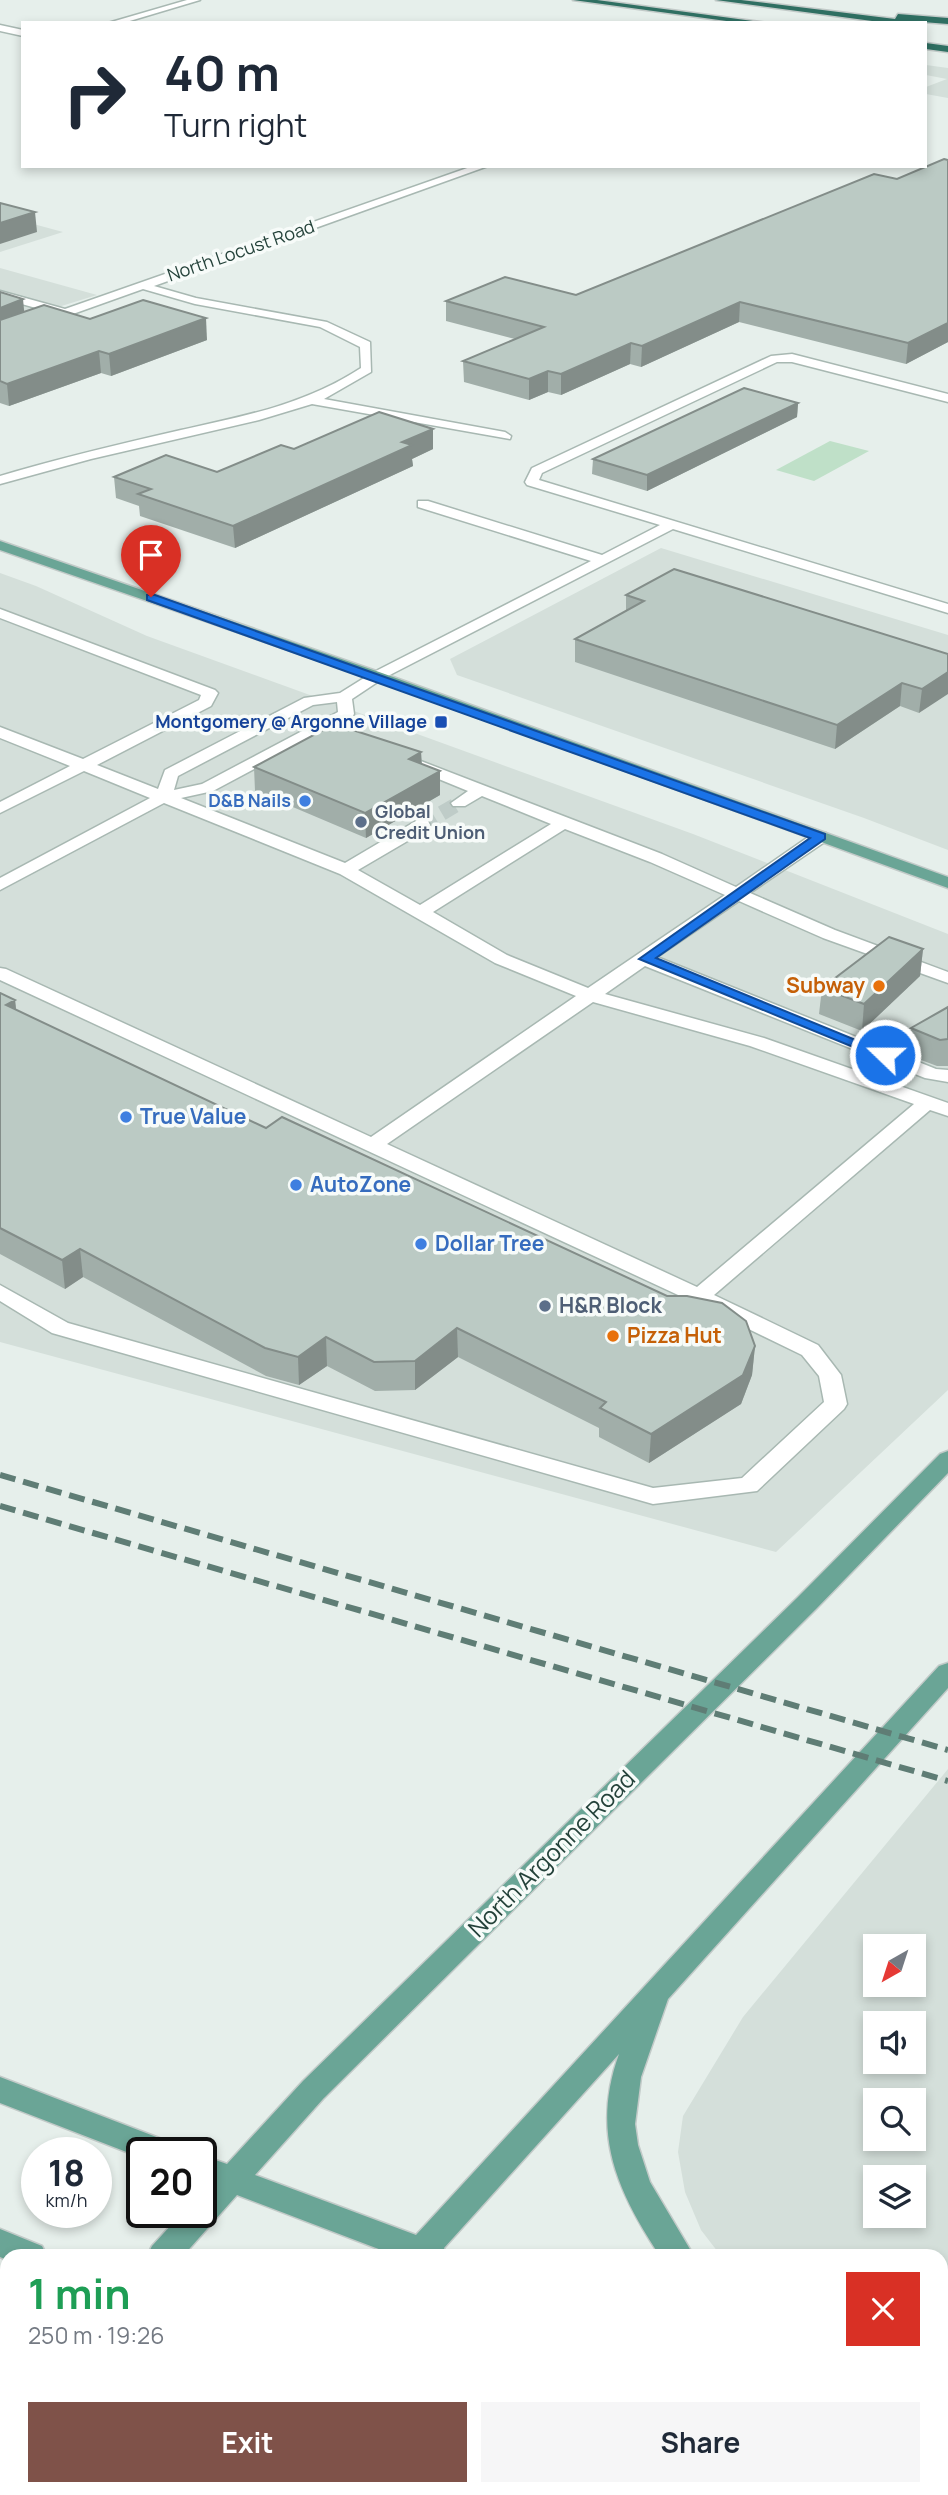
<!DOCTYPE html>
<meta charset="utf-8">
<style>
:root{--surface:#fff;--page:#f6f6f7;--text:#1f2937;--muted:#747a83;--accent:#7f5249}
body{margin:0;font-family:Manrope,sans-serif;background:var(--page);color:var(--text);height:100vh;display:flex;flex-direction:column;font-size:26px;white-space:nowrap}
*{box-sizing:border-box;margin:0}
p{font-size:23px;color:var(--muted)}
.icon{flex:none;width:38px;height:38px;fill:none;stroke:currentColor;stroke-width:2;stroke-linecap:round;stroke-linejoin:round}
.map{position:relative;flex:1;overflow:hidden}
.details{position:absolute;left:0px;top:2249px;width:948px;height:247px;display:flex;flex-direction:column;background:var(--surface);border-radius:21px 21px 0 0;box-shadow:0 4px 10px #0003}
.details>*{flex:none}
.top-card{position:absolute;left:21px;top:21px;width:906px;height:147px;border-radius:0px;box-shadow:0 4px 10px #0003;background:#fff;color:var(--text);overflow:hidden}
.needle{width:46px;rotate:219deg}
.tools{position:absolute;left:863px;top:1934px;display:grid;gap:14px}
.tools a{display:grid;place-items:center;width:63px;height:63px;border-radius:0px;background:var(--surface);box-shadow:0 4px 10px #0003;font-size:35px}
.speed{position:absolute;left:21px;top:2137px;display:flex;gap:14px;font-size:35px;font-weight:700;text-align:center}
.speed>*{display:grid;place-content:center;width:91px;height:91px;border-radius:50%;background:var(--surface);box-shadow:0 4px 10px #0003;line-height:1}
.speed small{font-size:18px;font-weight:400}
.speed .limit{border:4px solid #111;border-radius:10px;background:#fff;color:#111}
.pin{position:absolute;display:grid;place-items:center;width:60px;height:60px;color:#fff;margin:-72px -30px;border-radius:50% 50% 50% 0;rotate:-45deg;box-shadow:0 0 7px #0007}
.pin .icon{rotate:45deg}
.me{position:absolute;width:77px;margin:-38px;rotate:292deg;stroke-linejoin:round;filter:drop-shadow(0 0 5px #0008)}
.turn{display:flex;align-items:center;gap:24px;height:147px;padding:0 28px;font-size:32px}
.turn .icon{width:91px;height:91px;stroke-width:2.5}
.turn b{display:block;font-size:49px;line-height:60px}
.round{display:grid;place-items:center;flex:none;width:74px;height:74px;border-radius:0px;background:var(--page)}
.overview{display:flex;align-items:center;justify-content:space-between;height:119px;padding:0 28px}
h1{font-size:42px;font-weight:700;line-height:52px;color:#1e9e55}
.action{display:flex;gap:14px;margin-top:auto;padding:14px 28px}
.action a{flex:1;height:80px;border-radius:0px;background:var(--accent);color:#fff;font-size:28px;font-weight:700;line-height:80px;text-align:center}
.action a+a{background:var(--page);color:var(--text)}
.map>svg:first-child{display:block}
</style>
<div class="map">
<svg width="948" height="2495" viewBox="0 0 948 2495">
<rect width="100%" height="100%" fill="#e6efeb"/>
<g fill="#d4dfda" fill-rule="evenodd">
<path d="M 926,65 L 948,68 L 948,98 L 926,94 L 926,87 L 947,79 L 926,75 Z"/>
<path d="M 0,215 L 63,232 L 0,252 Z"/>
<path d="M 0,268 L 97,295 L 0,325 Z"/>
<path d="M 661,548 L 948,635 L 948,850 L 864,818 L 457,675 L 450,659 Z"/>
<path d="M 0,573 L 36,586 L 147,636 L 693,834 L 948,934 L 948,1390 L 776,1552 L 0,1342 Z"/>
<path d="M 948,1769 L 948,2364 L 942,2362 L 942,2256 L 721,2256 L 701,2230 L 685,2192 L 678,2152 L 683,2116 L 743,2017 ZM 875,1946 L 914,1946 L 914,1984 L 875,1984 ZM 875,2023 L 914,2023 L 914,2062 L 875,2062 ZM 875,2100 L 914,2100 L 914,2138 L 875,2138 ZM 914,2177 L 914,2216 L 875,2216 L 875,2177 Z"/>
</g>
<path fill="#bfe0c8" d="M 830,441 L 869,451 L 814,481 L 776,470 Z"/>
<g fill="none" stroke-linecap="round" stroke-linejoin="round">
<path stroke="#bfccc8" stroke-width="15" stroke-dasharray="15 8" stroke-linecap="butt" d="M 422,825 L 459,803"/>
<g stroke="#a8b8b2" stroke-width="3">
<g id="minor">
<path d="M 187,0 L 200,0 L 123,23 L 108,23 Z"/>
<path d="M 0,25 L 23,30 L 23,36 L 0,31 Z"/>
<path d="M 473,166 L 488,166 L 154,286 L 196,298 L 327,322 L 370,342 L 371,372 L 324,399 L 505,432 L 511,436 L 510,439 L 312,404 L 259,420 L 91,459 L 0,484 L 0,476 C 60,458 120,444 181,430 C 245,416 306,404 361,368 L 360,347 L 320,327 L 195,304 L 143,289 L 0,340 L 0,332 L 54,313 L 0,298 L 0,291 L 65,309 Z"/>
<path d="M 792,354 L 948,394 L 948,402 L 792,362 L 777,362 L 542,473 L 539,480 L 948,604 L 948,613 L 673,529 L 382,679 L 352,699 L 354,714 L 352,717 L 213,791 L 181,798 L 345,863 L 416,821 L 428,821 L 430,825 L 428,829 L 358,870 L 420,905 L 551,824 L 482,796 L 465,806 L 453,806 L 451,803 L 468,791 L 407,766 L 405,763 L 407,760 L 413,758 L 662,854 L 736,887 L 814,833 L 826,833 L 828,837 L 826,841 L 750,893 L 835,930 L 948,972 L 948,983 L 823,938 L 739,901 L 657,957 L 936,1069 L 948,1070 L 948,1082 L 925,1078 L 645,966 L 605,994 L 764,1038 L 948,1103 L 948,1116 L 930,1110 L 714,1295 L 818,1345 L 841,1375 L 847,1404 L 844,1409 L 757,1491 L 653,1504 L 52,1333 L 0,1301 L 0,1285 L 68,1323 L 653,1488 L 742,1478 L 824,1402 L 819,1376 L 802,1355 L 691,1301 L 0,980 L 0,968 L 6,969 L 371,1137 L 576,996 L 495,963 L 340,874 L 164,803 L 0,890 L 0,878 L 150,798 L 84,771 L 0,813 L 0,802 L 70,766 L 0,738 L 0,727 L 83,759 L 199,700 L 201,695 L 0,618 L 0,609 L 215,690 L 218,693 L 211,706 L 97,765 L 158,789 L 165,770 L 304,698 L 340,693 L 372,673 L 591,561 L 418,507 L 418,501 L 428,501 L 602,555 L 660,525 L 527,485 L 525,482 L 532,468 L 771,356 ZM 337,702 L 338,712 L 202,784 L 174,790 L 178,776 L 313,705 ZM 565,829 L 650,862 L 725,895 L 588,988 L 507,955 L 433,912 ZM 593,1002 L 750,1046 L 914,1104 L 697,1287 L 387,1144 Z"/>
</g>
</g>
<g stroke="#c2cac8" stroke-width="3">
<g id="major">
<path d="M 0,541 L 382,673 L 948,877 L 948,888 L 372,679 L 0,550 Z"/>
<path d="M 948,1451 L 948,1473 L 816,1609 L 323,2099 L 255,2175 L 416,2235 L 939,1666 L 948,1663 L 948,1688 L 668,1999 L 641,2077 L 635,2124 L 638,2145 L 650,2182 L 694,2256 L 660,2256 C 616,2190 591,2132 619,2054 L 444,2248 L 447,2256 L 397,2256 L 237,2195 L 183,2256 L 147,2256 L 152,2246 L 183,2212 L 201,2212 L 201,2192 L 208,2184 L 201,2182 L 201,2155 L 227,2164 L 303,2081 L 798,1597 L 940,1454 Z"/>
<path d="M 0,2077 L 172,2143 L 176,2152 L 142,2152 L 142,2158 L 0,2103 Z"/>
<path d="M 0,2229 L 42,2246 L 47,2256 L 7,2256 L 7,2260 L 0,2257 Z"/>
<path d="M 7,2406 L 7,2443 L 0,2446 L 0,2409 Z"/>
<path d="M 942,2424 L 948,2427 L 948,2459 L 942,2456 Z"/>
<path d="M 179,2488 L 216,2488 L 213,2495 L 176,2495 Z"/>
<path d="M 627,2488 L 675,2488 L 678,2495 L 630,2495 Z"/>
</g>
</g>
<g stroke="#c2cac8" stroke-width="3">
<g id="highway">
<path d="M 573,0 L 597,0 L 768,23 L 741,23 Z"/>
<path d="M 716,0 L 741,0 L 895,19 L 898,14 L 948,18 L 948,24 L 910,21 L 914,23 L 887,23 Z"/>
<path d="M 926,43 L 948,46 L 948,52 L 926,49 Z"/>
</g>
</g>
<use href="#minor" fill="#fff" fill-rule="evenodd"/>
<use href="#major" fill="#6aa596" fill-rule="evenodd"/>
<use href="#highway" fill="#2f6f62" fill-rule="evenodd"/>
<g stroke="#5f7d75" stroke-width="6" stroke-dasharray="16 8" stroke-linecap="butt">
<path d="M 0,1475 L 948,1750"/>
<path d="M 0,1506 L 948,1781"/>
</g>
</g>
<g fill="#a1aea9">
<path d="M 948,160 L 948,342 L 906,364 L 739,322 L 641,367 L 630,364 L 561,395 L 548,392 L 529,400 L 464,382 L 463,361 L 515,339 L 446,321 L 446,301 L 576,295 Z"/>
<path d="M 0,292 L 25,312 L 90,319 L 207,340 L 111,376 L 101,373 L 9,406 L 0,403 Z"/>
<path d="M 798,403 L 797,417 L 647,491 L 592,474 L 593,459 Z"/>
<path d="M 433,429 L 433,449 L 412,459 L 413,466 L 235,548 L 140,516 L 139,506 L 116,498 L 114,477 L 217,472 L 294,449 Z"/>
<path d="M 626,595 L 948,654 L 919,713 L 900,706 L 835,749 L 575,662 L 575,639 L 626,611 Z"/>
<path d="M 421,752 L 422,764 L 440,795 L 366,838 L 255,791 L 254,767 Z"/>
<path d="M 923,949 L 920,976 L 862,1031 L 819,1014 L 822,988 Z"/>
<path d="M 0,993 L 15,1000 L 16,1010 L 266,1128 L 755,1346 L 752,1375 L 741,1404 L 649,1463 L 599,1437 L 599,1428 L 458,1357 L 415,1390 L 375,1391 L 327,1366 L 299,1385 L 266,1376 L 83,1277 L 65,1289 L 0,1254 Z"/>
<path d="M 948,1007 L 948,1066 L 937,1066 L 908,1055 L 911,1028 Z"/>
</g>
<g fill="#838d89">
<path d="M 35,212 L 37,232 L 0,244 L 0,223 Z"/>
<path d="M 23,299 L 25,320 L 0,330 L 0,308 Z"/>
<path d="M 740,302 L 739,322 L 641,367 L 642,346 Z"/>
<path d="M 206,318 L 207,340 L 111,376 L 109,354 Z"/>
<path d="M 948,323 L 948,342 L 906,364 L 908,343 Z"/>
<path d="M 631,343 L 630,364 L 561,395 L 561,374 Z"/>
<path d="M 99,351 L 101,373 L 9,406 L 7,384 Z"/>
<path d="M 548,371 L 548,392 L 529,400 L 529,379 Z"/>
<path d="M 798,403 L 797,417 L 647,491 L 647,475 Z"/>
<path d="M 433,429 L 433,449 L 412,459 L 413,466 L 235,548 L 233,526 L 402,442 Z"/>
<path d="M 948,672 L 948,694 L 919,713 L 922,689 Z"/>
<path d="M 902,683 L 900,706 L 835,749 L 837,725 Z"/>
<path d="M 421,752 L 422,776 L 409,759 Z"/>
<path d="M 440,771 L 440,795 L 366,838 L 365,813 Z"/>
<path d="M 923,949 L 920,976 L 862,1031 L 864,1004 Z"/>
<path d="M 15,1000 L 18,1027 L 6,1005 Z"/>
<path d="M 80,1249 L 83,1277 L 65,1289 L 62,1260 Z"/>
<path d="M 457,1328 L 458,1357 L 415,1390 L 415,1361 Z"/>
<path d="M 326,1337 L 327,1366 L 299,1385 L 298,1357 Z"/>
<path d="M 755,1346 L 752,1375 L 741,1404 L 649,1463 L 651,1434 Z"/>
</g>
<g fill="#bbcac4" stroke="#838d89" stroke-width="2">
<path d="M 944,159 L 948,160 L 948,323 L 908,343 L 740,302 L 642,346 L 631,343 L 561,374 L 548,371 L 529,379 L 463,361 L 544,327 L 446,301 L 505,277 L 576,295 L 874,174 L 897,179 Z"/>
<path d="M 0,203 L 35,212 L 0,223 Z"/>
<path d="M 0,292 L 23,299 L 0,308 Z"/>
<path d="M 143,300 L 206,318 L 109,354 L 99,351 L 7,384 L 0,381 L 0,320 L 44,305 L 90,319 Z"/>
<path d="M 744,388 L 798,403 L 647,475 L 593,459 Z"/>
<path d="M 379,412 L 433,429 L 402,442 L 412,445 L 233,526 L 138,494 L 151,489 L 114,477 L 166,455 L 217,472 L 281,445 L 294,449 Z"/>
<path d="M 674,569 L 948,654 L 948,672 L 922,689 L 902,683 L 837,725 L 575,639 L 644,601 L 626,595 Z"/>
<path d="M 334,724 L 421,752 L 409,759 L 440,771 L 365,813 L 254,767 Z"/>
<path d="M 889,937 L 923,949 L 864,1004 L 822,988 Z"/>
<path d="M 0,993 L 15,1000 L 6,1005 L 266,1128 L 282,1117 L 667,1296 L 687,1296 L 722,1303 L 746,1321 L 755,1346 L 743,1375 L 651,1434 L 600,1408 L 606,1402 L 457,1328 L 415,1361 L 374,1362 L 326,1337 L 298,1357 L 265,1348 L 80,1249 L 62,1260 L 0,1228 Z"/>
<path d="M 948,1007 L 948,1039 L 940,1040 L 911,1028 Z"/>
</g>
<path fill="#1a73e8" stroke="#114b97" stroke-width="2" d="M 147,595 L 155,595 L 825,834 L 825,839 L 656,958 L 892,1055 L 885,1059 L 880,1058 L 639,959 L 810,838 L 147,600 Z"/>
<rect fill="#1a4fb4" stroke="#f7fbf9" stroke-width="2.5" x="434" y="715" width="14" height="14" rx="3.5"/>
<g fill="#3f7fe0" stroke="#f7fbf9" stroke-width="2.5">
<circle cx="305" cy="801" r="7"/>
<circle cx="126" cy="1117" r="7"/>
<circle cx="296" cy="1185" r="7"/>
<circle cx="421" cy="1244" r="7"/>
</g>
<g fill="#5c6f8a" stroke="#f7fbf9" stroke-width="2.5">
<circle cx="361" cy="822" r="7"/>
<circle cx="545" cy="1306" r="7"/>
</g>
<g fill="#e8710a" stroke="#f7fbf9" stroke-width="2.5">
<circle cx="879" cy="986" r="7"/>
<circle cx="613" cy="1336" r="7"/>
</g>
<g text-anchor="middle" stroke-width="7" stroke-linejoin="round" paint-order="stroke">
<g font-size="18" fill="#24423a" stroke="#f7fbf9">
<text transform="translate(241 251) rotate(-19)" y="6">North Locust Road</text>
</g>
<g font-size="18" font-weight="bold" fill="#164399" stroke="#f7fbf9" text-anchor="end">
<text x="427" y="728">Montgomery @ Argonne Village</text>
</g>
<g font-size="18" font-weight="bold" fill="#366cbe" stroke="#f7fbf9" text-anchor="end">
<text x="291" y="807">D&amp;B Nails</text>
</g>
<g font-size="18" font-weight="bold" fill="#4e5e75" stroke="#f7fbf9" text-anchor="start">
<text x="375" y="818">Global<tspan x="375" dy="21">Credit Union</tspan></text>
</g>
<g font-size="21" font-weight="bold" fill="#c56008" stroke="#f7fbf9" text-anchor="end">
<text x="865" y="993">Subway</text>
<text x="627" y="1343" text-anchor="start">Pizza Hut</text>
</g>
<g font-size="21" font-weight="bold" fill="#366cbe" stroke="#f7fbf9" text-anchor="start">
<text x="140" y="1124">True Value</text>
<text x="310" y="1192">AutoZone</text>
<text x="435" y="1251">Dollar Tree</text>
</g>
<g font-size="21" font-weight="bold" fill="#4e5e75" stroke="#f7fbf9" text-anchor="start">
<text x="559" y="1313">H&amp;R Block</text>
</g>
<g font-size="24" fill="#24423a" stroke="#f7fbf9">
<text transform="translate(552 1854) rotate(-45)" y="8">North Argonne Road</text>
</g>
</g>
</svg>
<div class="tools">
<a><svg class="needle" viewBox="-14 -14 28 28"><path d="M0-13l5 13h-10z" fill="#e53935"/><path d="M0 13l5-13h-10z" fill="#747a83"/></svg></a>
<a><svg class="icon" aria-label="sound" viewBox="0 0 24 24"><path d="M4 9h4l5-4v14l-5-4H4zM17 9q2 3 0 6"/></svg></a>
<a><svg class="icon" aria-label="search" viewBox="0 0 24 24"><circle cx="10" cy="10" r="6"/><path d="M15 15l6 6"/></svg></a>
<a><svg class="icon" aria-label="layers" viewBox="0 0 24 24"><path d="M12 4l9 5-9 5-9-5zM3 14l9 5 9-5"/></svg></a>
</div>
<div class="speed"><div>18<small>km/h</small></div><div class="limit">20</div></div>
<div class="pin" style="left:151px;top:597px;background:#d93025"><svg class="icon" aria-label="arrive" viewBox="0 0 24 24"><path d="M6 21V4h12l-3 4 3 4H6"/></svg></div>
<svg class="me" style="left:885px;top:1055px" viewBox="-20 -20 40 40"><circle r="17" fill="#1a73e8" stroke="#fff" stroke-width="3"/><path d="M0-11L8 9 0 5-8 9z" fill="#fff"/></svg>
<div class="top-card">
<div class="turn"><svg class="icon" aria-label="right" viewBox="0 0 24 24"><path d="M7 20v-9h11M14 6l5 5-5 5"/></svg><div><b>40 m</b>Turn right</div></div>
</div>
<section class="details">
<div class="overview"><div><h1>1 min</h1><p>250 m · 19:26</p></div><a class="round" style="background:#d93025;color:#fff"><svg class="icon" aria-label="close" viewBox="0 0 24 24"><path d="M6 6l12 12M18 6L6 18"/></svg></a></div>
<div class="action"><a>Exit</a><a>Share</a></div>
</section>
</div>
